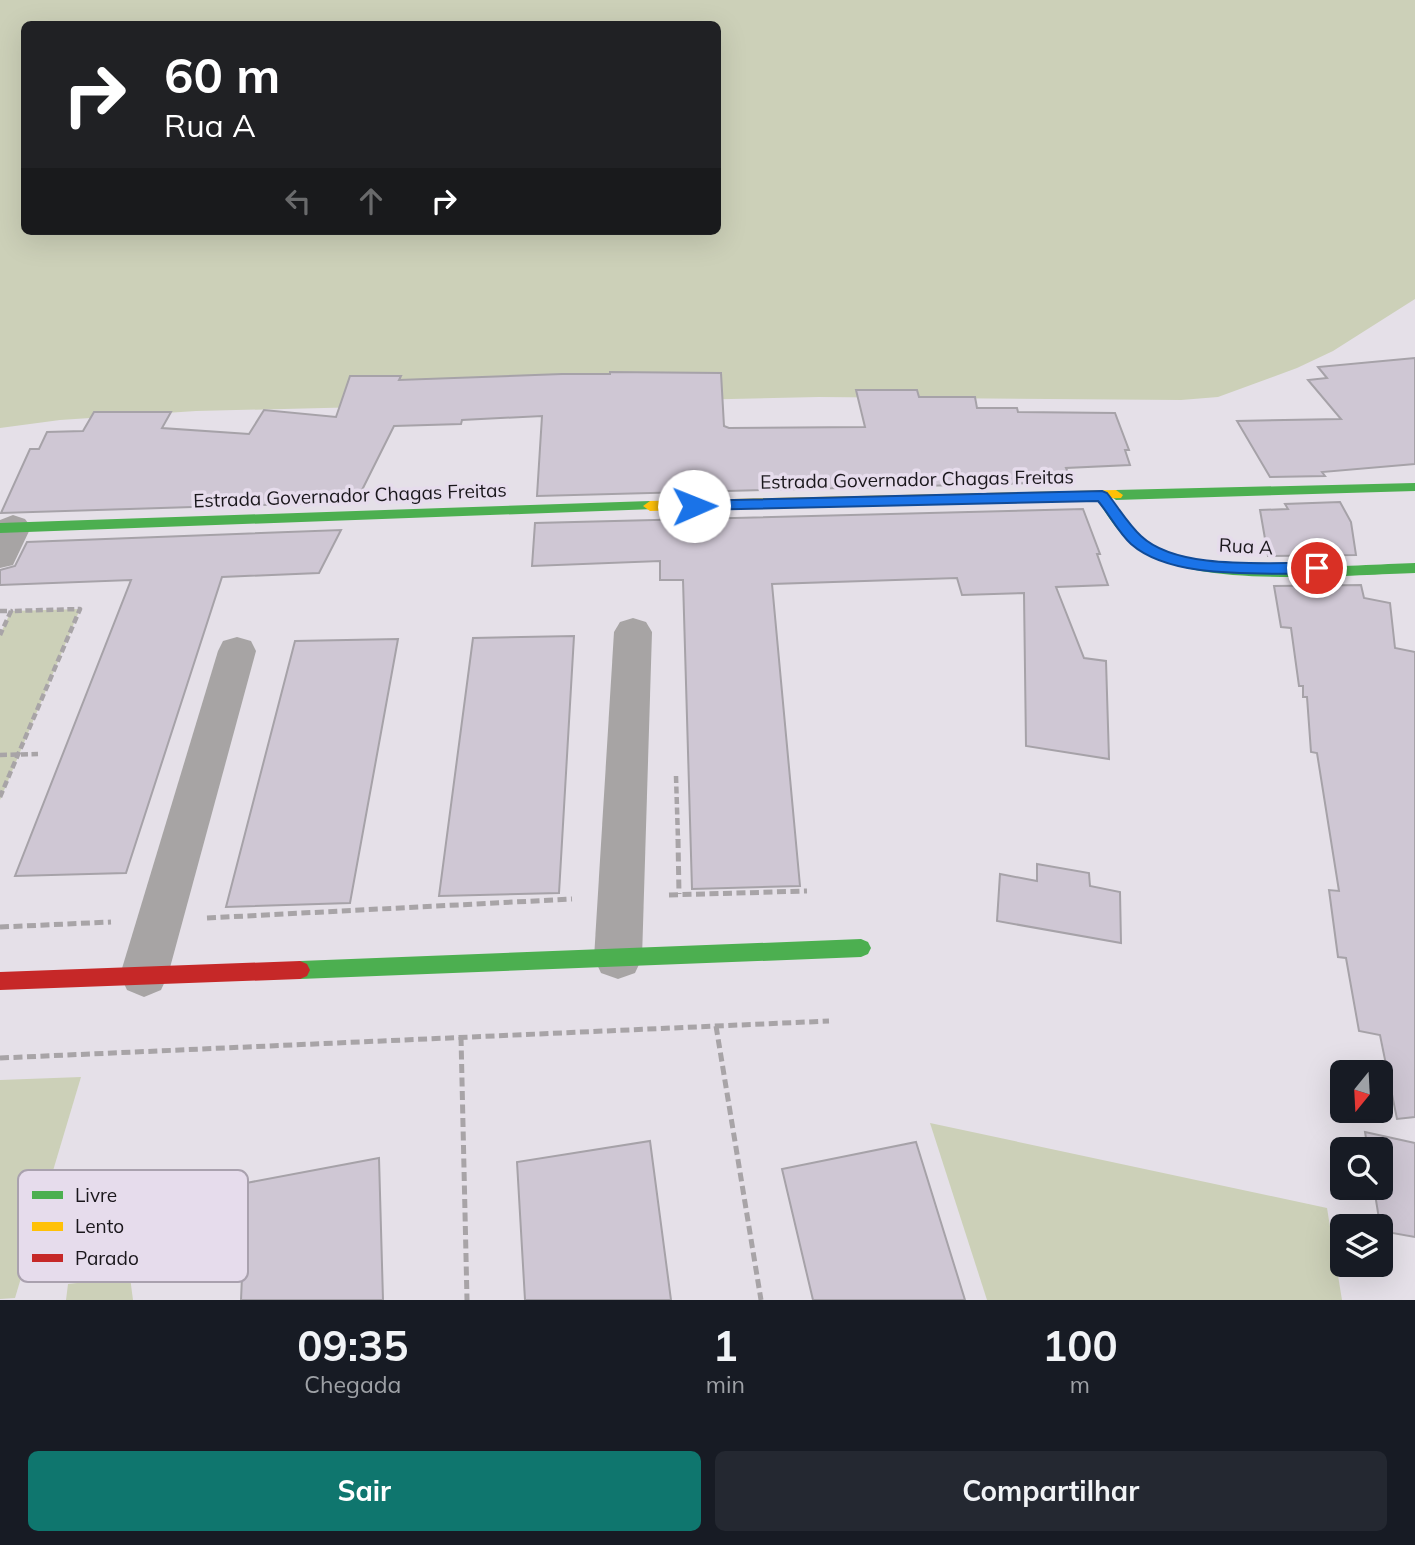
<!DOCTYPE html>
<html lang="pt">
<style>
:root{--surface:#171b24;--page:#242831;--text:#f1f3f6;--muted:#9ea1a6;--accent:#0f766e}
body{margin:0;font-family:Mulish,sans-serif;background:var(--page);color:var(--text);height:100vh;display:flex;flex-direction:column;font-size:26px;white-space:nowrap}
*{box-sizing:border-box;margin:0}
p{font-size:23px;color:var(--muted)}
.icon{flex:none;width:38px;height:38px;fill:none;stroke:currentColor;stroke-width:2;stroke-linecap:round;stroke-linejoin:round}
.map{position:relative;height:1300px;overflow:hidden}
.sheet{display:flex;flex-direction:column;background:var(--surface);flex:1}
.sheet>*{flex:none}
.guide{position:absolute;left:21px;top:21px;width:700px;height:214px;border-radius:10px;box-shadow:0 7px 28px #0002;background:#202124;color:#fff;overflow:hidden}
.needle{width:46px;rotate:198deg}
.tools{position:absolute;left:1330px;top:1060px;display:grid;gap:14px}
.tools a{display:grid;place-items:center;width:63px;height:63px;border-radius:10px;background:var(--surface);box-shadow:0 7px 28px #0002;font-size:35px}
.pin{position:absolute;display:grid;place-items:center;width:60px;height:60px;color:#fff;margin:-30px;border:4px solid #fff;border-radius:50%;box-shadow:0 2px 7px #0007}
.me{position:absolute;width:77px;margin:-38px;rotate:89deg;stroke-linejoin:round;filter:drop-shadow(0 0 5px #0008)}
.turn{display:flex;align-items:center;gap:24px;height:147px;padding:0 28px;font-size:32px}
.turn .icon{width:91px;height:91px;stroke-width:2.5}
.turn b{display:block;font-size:49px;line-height:60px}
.lanes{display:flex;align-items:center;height:66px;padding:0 28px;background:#0003;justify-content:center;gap:35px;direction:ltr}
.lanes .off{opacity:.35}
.eta{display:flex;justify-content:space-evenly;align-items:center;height:119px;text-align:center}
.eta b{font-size:42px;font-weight:700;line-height:49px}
.action{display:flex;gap:14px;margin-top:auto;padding:14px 28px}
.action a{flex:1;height:80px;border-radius:10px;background:var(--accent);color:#fff;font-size:28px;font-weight:700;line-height:80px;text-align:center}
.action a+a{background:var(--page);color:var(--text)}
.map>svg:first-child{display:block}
</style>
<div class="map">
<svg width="1415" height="1300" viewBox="0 0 1415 1300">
<rect width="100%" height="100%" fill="#e5e0e8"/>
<g fill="#ccd0b8" fill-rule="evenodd">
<path d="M 0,0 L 1415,0 L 1415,299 L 1333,351 L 1297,368 L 1218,397 L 1181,400 L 819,397 L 324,408 L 196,411 L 60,420 L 0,428 ZM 24,24 L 718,24 L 718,231 L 24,231 Z"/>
<path d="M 80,609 L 0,800 L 0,635 L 11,611 Z"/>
<path d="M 81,1077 L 15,1298 L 0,1299 L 0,1080 Z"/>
<path d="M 930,1123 L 1327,1208 L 1342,1300 L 987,1300 Z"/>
<path d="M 130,1277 L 133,1300 L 66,1300 L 68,1284 Z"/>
</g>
<g fill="#cfc7d4" stroke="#a6a2a8" stroke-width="2">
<path d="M 1415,358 L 1415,464 L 1322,472 L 1325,476 L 1270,477 L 1237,421 L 1341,419 L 1308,380 L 1327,378 L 1318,367 Z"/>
<path d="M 610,372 L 721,373 L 724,426 L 729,428 L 865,427 L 856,390 L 917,390 L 919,397 L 975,397 L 977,408 L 1017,408 L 1018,412 L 1115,413 L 1129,450 L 1125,450 L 1130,465 L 1066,468 L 1072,482 L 537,496 L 542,416 L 462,420 L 461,424 L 394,426 L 356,502 L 1,513 L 30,449 L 39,449 L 47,432 L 83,431 L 94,412 L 171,412 L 162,428 L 249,434 L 264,410 L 336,417 L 350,376 L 401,376 L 399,380 L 562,374 L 610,374 Z"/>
<path d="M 1340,502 L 1351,522 L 1356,555 L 1268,556 L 1260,510 L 1288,509 L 1285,504 Z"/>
<path d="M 1083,509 L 1100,554 L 1097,554 L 1108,585 L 1056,587 L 1084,658 L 1106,661 L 1109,759 L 1026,746 L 1024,593 L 962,595 L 957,578 L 772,584 L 800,886 L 692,889 L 683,580 L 660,580 L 660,561 L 532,566 L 535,523 Z"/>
<path d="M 341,530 L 319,573 L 222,577 L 126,873 L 15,876 L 131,580 L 0,585 L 0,570 L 15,566 L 27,542 Z"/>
<path d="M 1361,585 L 1364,598 L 1390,603 L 1395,648 L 1415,652 L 1415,1117 L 1397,1119 L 1380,1035 L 1359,1031 L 1346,958 L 1338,957 L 1329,890 L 1339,891 L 1317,753 L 1311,752 L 1307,697 L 1303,697 L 1303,686 L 1299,686 L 1291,628 L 1281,627 L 1274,586 Z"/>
<path d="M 574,636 L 559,893 L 439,896 L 473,638 Z"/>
<path d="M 398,639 L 350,903 L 226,907 L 295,641 Z"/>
<path d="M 1037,864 L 1089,873 L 1090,886 L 1120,892 L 1121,943 L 997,921 L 1000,874 L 1037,881 Z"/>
<path d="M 1365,1132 L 1415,1143 L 1415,1237 L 1381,1231 L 1374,1188 L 1381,1188 L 1381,1150 L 1368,1150 Z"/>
<path d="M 650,1141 L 671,1300 L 525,1300 L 517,1162 Z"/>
<path d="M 916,1142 L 965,1300 L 813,1300 L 782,1169 Z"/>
<path d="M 379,1158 L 383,1300 L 241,1300 L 246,1183 Z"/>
</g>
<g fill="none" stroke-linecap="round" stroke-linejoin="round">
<g stroke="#a8a4a7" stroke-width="4.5" stroke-dasharray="7 3.5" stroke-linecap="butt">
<path d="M 0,611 L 11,611 L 0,635"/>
<path d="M 0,755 L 38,754"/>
<path d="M 676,776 L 678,840"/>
<path d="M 0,797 L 80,609 L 11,611"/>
</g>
<g stroke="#a8a4a7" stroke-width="5" stroke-dasharray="9 4.5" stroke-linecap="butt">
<path d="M 678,839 L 679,894"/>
<path d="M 669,895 L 807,891"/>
<path d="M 207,918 L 572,899"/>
<path d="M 0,927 L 111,922"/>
<path d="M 716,1026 L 761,1300"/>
<path d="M 461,1037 L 467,1300"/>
<path d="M 0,1058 L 829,1021"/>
</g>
<g fill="#a7a4a4" fill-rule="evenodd">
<path d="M 13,515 L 25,519 L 31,527 L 13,565 L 0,568 L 0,520 Z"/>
<path d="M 633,618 L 646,622 L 652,632 L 642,958 L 635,973 L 618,979 L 601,973 L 594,958 L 614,632 L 620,622 Z"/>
<path d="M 237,637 L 251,641 L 256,651 L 168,975 L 161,990 L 144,997 L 127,990 L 120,975 L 218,651 L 223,641 Z"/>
</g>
<g fill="#4caf50" fill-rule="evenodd">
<path d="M 1415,483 L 1415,491 L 1116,500 L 1109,495 L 1116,490 Z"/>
<path d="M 1102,491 L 1107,493 C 1120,511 1132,535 1153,545 C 1215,578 1344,565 1415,563 L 1415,573 C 1345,575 1197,589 1139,550 C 1120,537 1107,515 1095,496 Z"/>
<path d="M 650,501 L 655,503 L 657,506 L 655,509 L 0,533 L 0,523 Z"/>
<path d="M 861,939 L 868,942 L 871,948 L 868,954 L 861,957 L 300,979 L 293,976 L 290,970 L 293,964 L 300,961 Z"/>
</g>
<path fill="#ffc107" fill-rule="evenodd" d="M 1116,490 L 1123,495 L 1121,498 L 650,511 L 643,506 L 650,501 Z"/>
<path fill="#c62828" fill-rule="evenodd" d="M 300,961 L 307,964 L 310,970 L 307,976 L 300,979 L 0,990 L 0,972 Z"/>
</g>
<path fill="#1a73e8" stroke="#114b97" stroke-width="2" d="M 1102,491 L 1107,493 C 1118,507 1128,524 1141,536 C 1178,571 1268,562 1317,563 L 1324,568 L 1317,574 C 1264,572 1173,581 1131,544 C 1119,533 1109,514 1098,501 L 694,510 L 687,506 L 694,501 Z"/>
<g text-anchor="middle" stroke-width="7" stroke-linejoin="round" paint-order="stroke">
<g font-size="19" fill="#1a171c" stroke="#e6dcec">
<text transform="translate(917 479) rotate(-1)" y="7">Estrada Governador Chagas Freitas</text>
<text transform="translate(350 495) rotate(-2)" y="7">Estrada Governador Chagas Freitas</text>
<text transform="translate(1246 546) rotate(3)" y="7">Rua A</text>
</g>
</g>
<rect x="18" y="1170" width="230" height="112" rx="10" fill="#e6dcec" stroke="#a9a1ae" stroke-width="2"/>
<rect x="32" y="1191" width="31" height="8" fill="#4caf50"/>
<rect x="32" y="1222" width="31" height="9" fill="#ffc107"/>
<rect x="32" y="1254" width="31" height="8" fill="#c62828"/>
<g font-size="19" fill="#1a171c">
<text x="75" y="1202">Livre</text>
<text x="75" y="1233">Lento</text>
<text x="75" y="1265">Parado</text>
</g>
</svg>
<div class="tools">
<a><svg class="needle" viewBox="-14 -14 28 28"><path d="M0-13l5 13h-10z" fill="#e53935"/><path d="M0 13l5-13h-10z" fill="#9ea1a6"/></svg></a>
<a><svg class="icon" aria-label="search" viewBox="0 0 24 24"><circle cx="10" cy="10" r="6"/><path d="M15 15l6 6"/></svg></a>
<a><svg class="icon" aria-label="layers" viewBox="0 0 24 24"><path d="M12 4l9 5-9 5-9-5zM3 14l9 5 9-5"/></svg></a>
</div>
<div class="pin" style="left:1317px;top:568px;background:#d93025"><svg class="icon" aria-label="arrive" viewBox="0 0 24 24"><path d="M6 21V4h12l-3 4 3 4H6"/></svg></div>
<svg class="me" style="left:694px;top:506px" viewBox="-20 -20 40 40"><circle r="19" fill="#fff"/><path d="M0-13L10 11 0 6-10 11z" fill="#1a73e8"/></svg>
<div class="guide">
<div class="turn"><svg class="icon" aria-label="right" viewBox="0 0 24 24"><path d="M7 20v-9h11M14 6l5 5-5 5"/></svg><div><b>60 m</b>Rua A</div></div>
<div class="lanes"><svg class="icon off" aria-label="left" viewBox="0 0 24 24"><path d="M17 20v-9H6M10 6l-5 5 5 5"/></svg><svg class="icon off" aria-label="ahead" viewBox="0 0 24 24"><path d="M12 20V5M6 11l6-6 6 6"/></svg><svg class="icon" aria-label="right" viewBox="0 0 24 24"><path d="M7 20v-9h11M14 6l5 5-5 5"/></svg></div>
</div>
</div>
<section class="sheet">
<div class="eta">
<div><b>09:35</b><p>Chegada</p></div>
<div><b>1</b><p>min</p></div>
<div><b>100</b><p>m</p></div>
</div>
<div class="action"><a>Sair</a><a>Compartilhar</a></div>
</section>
